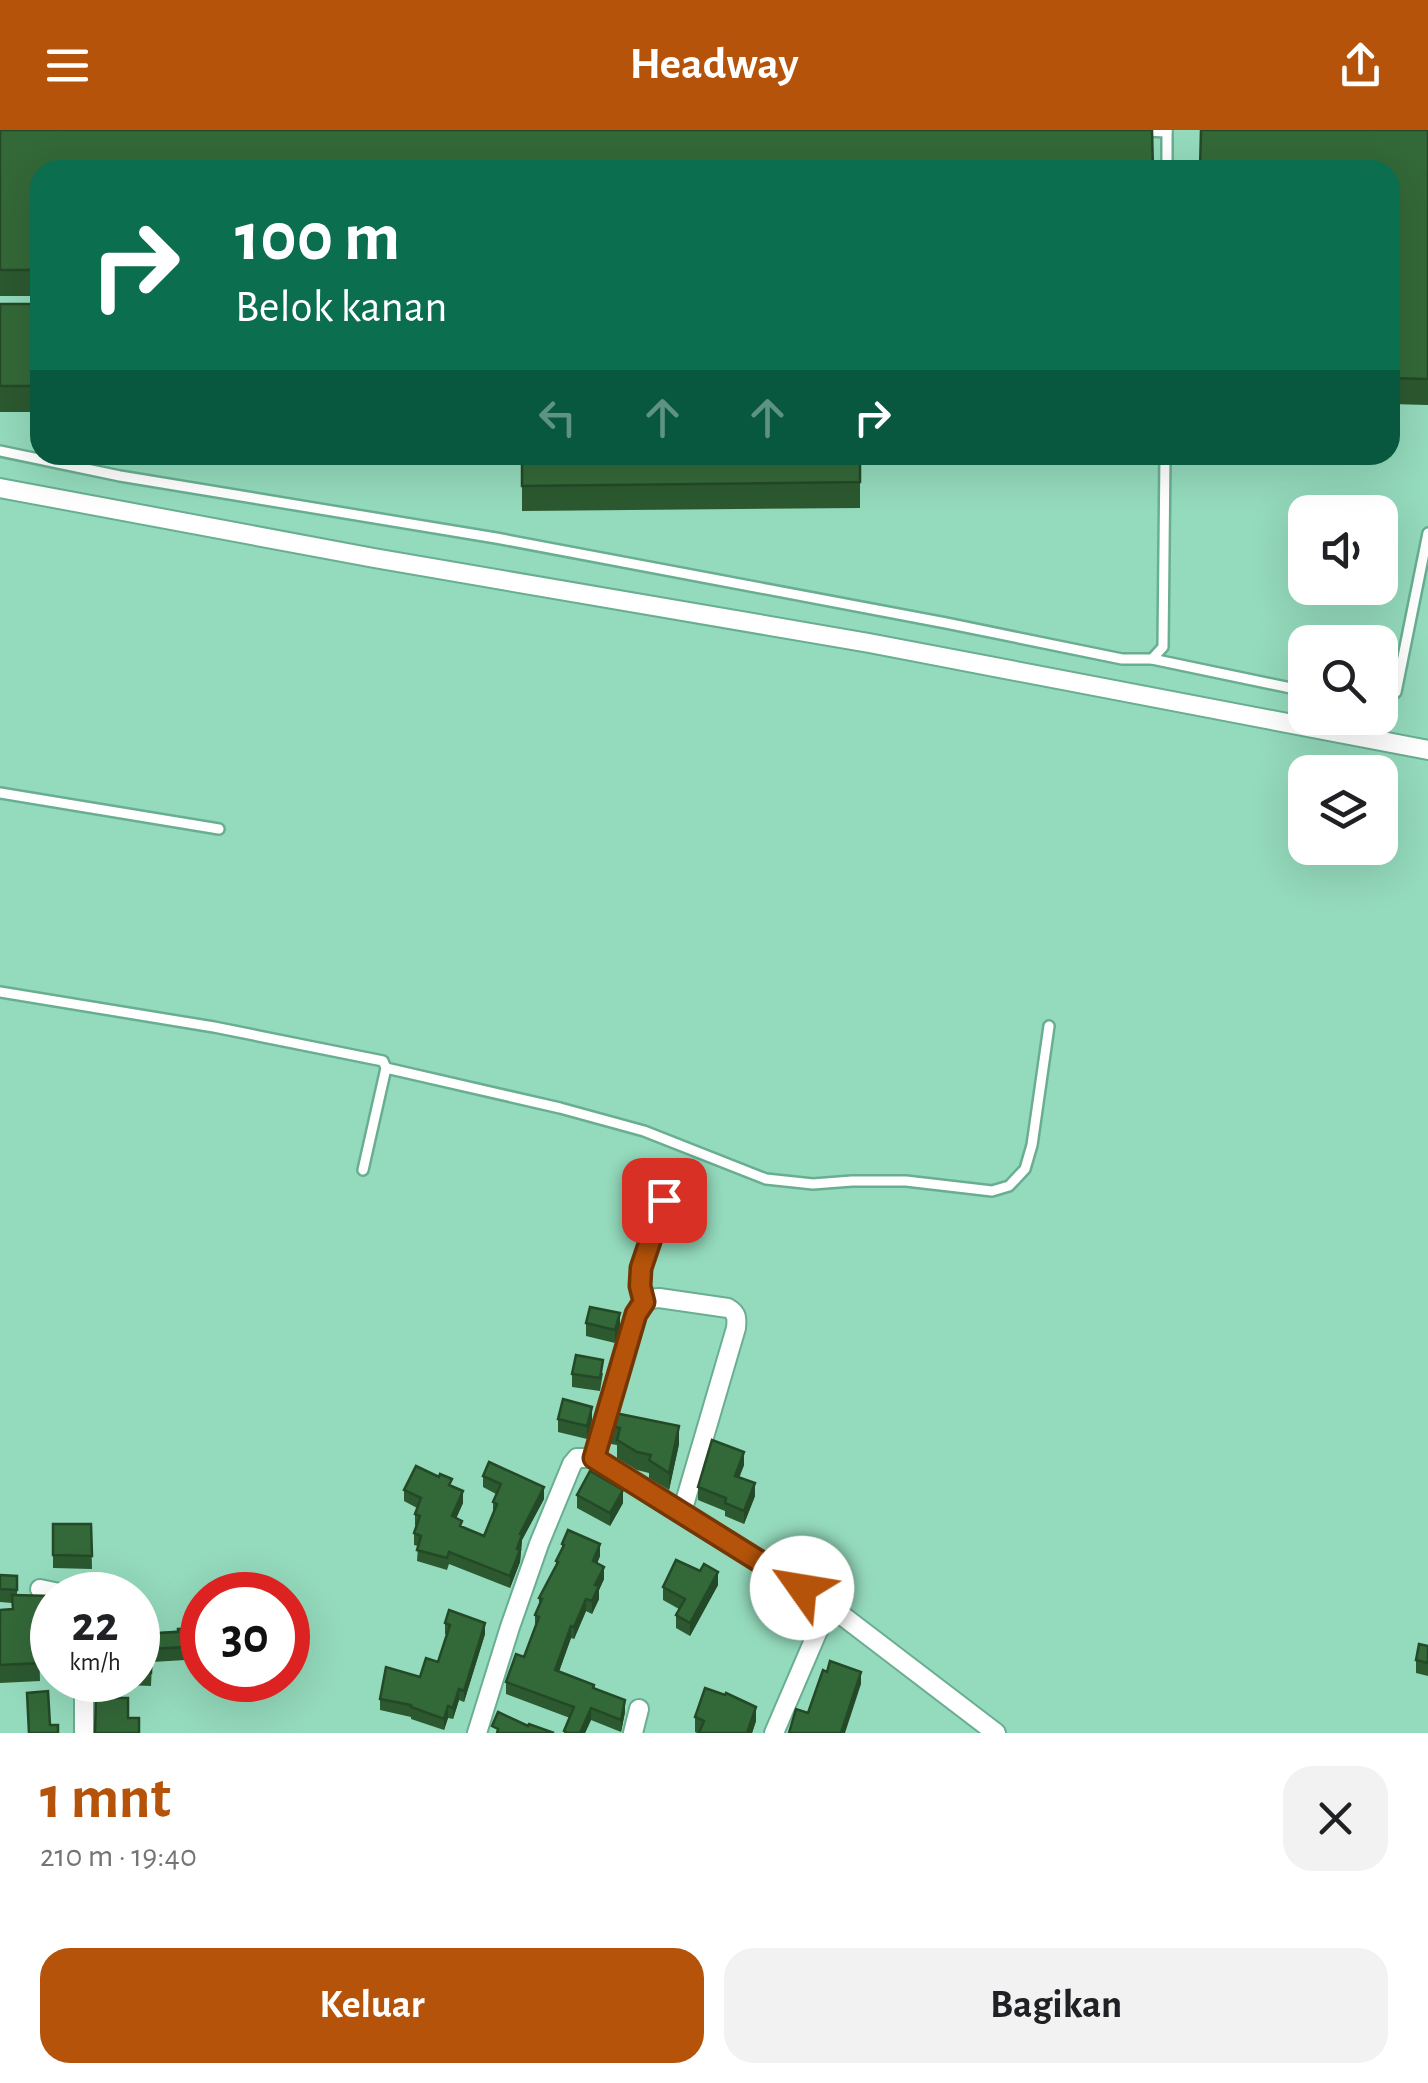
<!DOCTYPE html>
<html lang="id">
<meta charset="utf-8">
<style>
:root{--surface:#fff;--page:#f2f2f2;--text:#202124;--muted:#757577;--accent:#b45309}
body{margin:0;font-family:"Alegreya Sans",sans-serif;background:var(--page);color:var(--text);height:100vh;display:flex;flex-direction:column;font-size:38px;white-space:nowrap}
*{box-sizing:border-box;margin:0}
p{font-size:32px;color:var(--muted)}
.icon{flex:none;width:55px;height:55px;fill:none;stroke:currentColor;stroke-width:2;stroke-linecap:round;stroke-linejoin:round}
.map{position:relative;height:1603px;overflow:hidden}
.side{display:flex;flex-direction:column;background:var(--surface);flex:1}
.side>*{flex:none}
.hud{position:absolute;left:30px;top:30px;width:1370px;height:305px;border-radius:30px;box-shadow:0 10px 40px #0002;background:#0b6e4f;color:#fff;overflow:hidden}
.fabs{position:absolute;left:1288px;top:365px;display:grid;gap:20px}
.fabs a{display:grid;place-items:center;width:110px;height:110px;border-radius:20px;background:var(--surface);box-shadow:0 10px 40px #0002;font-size:50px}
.speed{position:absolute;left:30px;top:1442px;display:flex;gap:20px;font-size:50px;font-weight:700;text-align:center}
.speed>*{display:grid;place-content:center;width:130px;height:130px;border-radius:50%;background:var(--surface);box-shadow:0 10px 40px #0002;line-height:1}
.speed small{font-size:25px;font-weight:400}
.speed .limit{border:15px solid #d22;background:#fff;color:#111}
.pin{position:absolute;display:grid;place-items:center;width:85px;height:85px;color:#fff;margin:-42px;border-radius:20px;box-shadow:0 5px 15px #0006}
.me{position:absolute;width:110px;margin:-55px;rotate:302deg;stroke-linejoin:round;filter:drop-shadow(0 0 8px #0008)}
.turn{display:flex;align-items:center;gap:35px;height:210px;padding:0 40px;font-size:45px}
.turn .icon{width:130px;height:130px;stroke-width:2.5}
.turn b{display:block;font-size:70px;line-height:85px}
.lanes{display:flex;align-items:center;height:95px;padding:0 40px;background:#0003;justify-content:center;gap:50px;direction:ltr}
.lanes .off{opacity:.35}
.round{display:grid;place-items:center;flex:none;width:105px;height:105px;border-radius:30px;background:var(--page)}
.head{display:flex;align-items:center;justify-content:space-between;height:170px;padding:0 40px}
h1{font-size:60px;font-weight:700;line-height:75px;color:var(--accent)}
.cta{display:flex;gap:20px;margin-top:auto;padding:20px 40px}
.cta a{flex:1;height:115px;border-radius:30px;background:var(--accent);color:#fff;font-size:40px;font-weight:700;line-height:115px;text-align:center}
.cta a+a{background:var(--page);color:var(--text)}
header{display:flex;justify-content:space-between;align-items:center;height:130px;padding:0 40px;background:var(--accent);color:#fff;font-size:45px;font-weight:700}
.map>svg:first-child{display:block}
</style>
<header><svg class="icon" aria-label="menu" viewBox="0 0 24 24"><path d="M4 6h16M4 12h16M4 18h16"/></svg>Headway<svg class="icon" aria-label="share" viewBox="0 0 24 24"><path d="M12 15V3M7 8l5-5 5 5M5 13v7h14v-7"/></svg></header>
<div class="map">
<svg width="1428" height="1603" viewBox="0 0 1428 1603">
<rect width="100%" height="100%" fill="#94dabc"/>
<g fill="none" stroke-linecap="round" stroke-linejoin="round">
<g stroke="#69ae91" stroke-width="14">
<g id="service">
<path d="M 1145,1 L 1167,2"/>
<path d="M 1167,40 L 1167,0"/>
<path d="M 0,321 L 120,346 L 496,408 L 946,493 L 1122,529 L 1152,529 L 1163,517 L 1165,325"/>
<path d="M 1152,529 L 1305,561"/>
<path d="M 1380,572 L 1384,572 L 1396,562 L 1428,403"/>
<path d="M 0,663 L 219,699"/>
<path d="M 0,862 L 214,897 L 383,931 L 386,938 L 363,1040"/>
<path d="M 386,938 L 560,978 L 644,1001 L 766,1049 L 813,1054 L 852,1051 L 906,1051 L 992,1061 L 1009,1056 L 1025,1039 L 1032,1015 L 1049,896"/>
</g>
</g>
<g stroke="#69ae91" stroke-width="22">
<g id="minor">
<path d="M 0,358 L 374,428 L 869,513 L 1428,620"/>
<path d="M 644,1172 L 639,1156 L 641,1138 L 665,1070"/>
<path d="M 594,1328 L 639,1177 L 650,1169 L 659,1168 L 728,1178 C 737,1183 737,1188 736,1198 L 682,1382"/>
<path d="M 40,1459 L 69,1465"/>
<path d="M 84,1603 L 84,1550"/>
<path d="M 477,1603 L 510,1497 L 539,1414 L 572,1334 L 577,1328 L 594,1328 L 831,1477"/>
<path d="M 633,1603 L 639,1579"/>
<path d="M 774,1603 L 817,1503 L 831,1477 L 996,1603"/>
</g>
</g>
<use href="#service" stroke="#fff" stroke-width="9"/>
<use href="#minor" stroke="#fff" stroke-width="18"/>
</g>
<g fill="#2c5930">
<path d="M 0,0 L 40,40 L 40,166 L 0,166 Z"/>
<path d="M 1428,0 L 1428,275 L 1390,274 L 1390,40 Z"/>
<rect x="0" y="174" width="40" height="108"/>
<path d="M 522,325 L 860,325 L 860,378 L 522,381 Z"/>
<path d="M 586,1193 L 620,1196 L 615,1213 L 586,1206 Z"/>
<path d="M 603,1243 L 600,1261 L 572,1257 L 572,1244 Z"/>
<path d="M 615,1283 L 679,1314 L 669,1360 L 649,1348 L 649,1343 L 637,1340 L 617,1328 L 617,1315 L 611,1314 L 611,1296 Z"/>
<path d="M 558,1289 L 592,1290 L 587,1309 L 558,1302 Z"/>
<path d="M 744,1335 L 739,1347 L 755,1366 L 744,1394 L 725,1386 L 725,1381 L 698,1370 L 698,1357 Z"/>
<path d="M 483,1346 L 544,1369 L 522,1410 L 520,1432 L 510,1458 L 449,1434 L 447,1440 L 417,1431 L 418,1416 L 414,1415 L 414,1403 L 416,1396 L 415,1395 L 415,1384 L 417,1378 L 404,1371 L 404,1360 L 452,1356 L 463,1373 L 456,1388 L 462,1397 L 484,1406 L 493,1384 L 493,1372 L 496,1364 L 483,1357 Z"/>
<path d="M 577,1365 L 623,1373 L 610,1396 L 577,1378 Z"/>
<path d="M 53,1394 L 91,1394 L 92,1439 L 53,1438 Z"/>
<path d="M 562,1414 L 600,1426 L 597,1433 L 604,1449 L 599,1460 L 599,1469 L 592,1484 L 586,1481 L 574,1509 L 571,1508 L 559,1542 L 594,1558 L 625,1582 L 621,1602 L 591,1590 L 585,1603 L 564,1603 L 570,1588 L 506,1564 L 506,1552 L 524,1527 L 535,1497 L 535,1485 L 539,1474 L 539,1468 L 556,1435 L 556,1431 L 562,1419 Z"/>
<path d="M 0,1445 L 17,1446 L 17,1465 L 52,1466 L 52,1512 L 39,1512 L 40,1551 L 0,1553 L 0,1480 L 12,1479 L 12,1473 L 0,1472 Z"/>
<path d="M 718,1455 L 690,1506 L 676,1498 L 676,1485 L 679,1479 L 663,1470 L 663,1457 Z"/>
<path d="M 445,1493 L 485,1504 L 464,1572 L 459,1570 L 453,1589 L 448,1588 L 444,1600 L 411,1589 L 411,1587 L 380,1580 L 380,1569 L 420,1547 L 438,1532 L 447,1505 L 445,1504 Z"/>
<path d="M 202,1498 L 202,1529 L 152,1532 L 151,1556 L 126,1555 L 126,1550 L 96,1550 L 138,1550 L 138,1504 Z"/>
<path d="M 1428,1516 L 1428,1546 L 1416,1543 L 1416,1530 Z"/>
<path d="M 695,1587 L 756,1591 L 752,1603 L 697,1603 L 695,1602 Z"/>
</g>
<g fill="#244927">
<path d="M 620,1183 L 620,1196 L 615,1213 L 615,1200 Z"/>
<path d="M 592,1277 L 592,1290 L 587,1309 L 587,1296 Z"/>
<path d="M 679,1296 L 679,1314 L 669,1360 L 669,1343 Z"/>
<path d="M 744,1322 L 744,1335 L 735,1359 L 735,1346 Z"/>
<path d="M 755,1353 L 755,1366 L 744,1394 L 744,1381 Z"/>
<path d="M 544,1357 L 544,1369 L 522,1410 L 520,1432 L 510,1458 L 510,1446 L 520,1404 Z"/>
<path d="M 623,1360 L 623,1373 L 610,1396 L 610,1383 Z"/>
<path d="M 463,1361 L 463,1373 L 452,1398 L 452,1386 Z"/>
<path d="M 600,1414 L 600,1426 L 593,1444 L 593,1431 Z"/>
<path d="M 604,1437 L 604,1449 L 599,1460 L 599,1469 L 592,1484 L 592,1471 L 595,1455 Z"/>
<path d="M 718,1442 L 718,1455 L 690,1506 L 690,1493 Z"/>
<path d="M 586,1469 L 586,1481 L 574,1509 L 574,1497 Z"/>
<path d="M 485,1493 L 485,1504 L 464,1572 L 464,1561 Z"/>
<path d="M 571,1496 L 571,1508 L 555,1552 L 555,1540 Z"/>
<path d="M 861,1542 L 861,1554 L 845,1603 L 841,1603 Z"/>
<path d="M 459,1559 L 459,1570 L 453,1589 L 453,1578 Z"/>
<path d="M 625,1570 L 625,1582 L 621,1602 L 621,1590 Z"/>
<path d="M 448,1576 L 448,1588 L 444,1600 L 444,1589 Z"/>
<path d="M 756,1577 L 756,1591 L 752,1603 L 747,1603 Z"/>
<path d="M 591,1578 L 591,1590 L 585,1603 L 580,1603 Z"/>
</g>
<g fill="#336838" stroke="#244927" stroke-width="2.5">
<path d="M 0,0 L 1152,0 L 1153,40 L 40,40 L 40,140 L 0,140 Z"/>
<path d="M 1201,0 L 1428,0 L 1428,249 L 1390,248 L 1390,40 L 1200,40 Z"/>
<rect x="0" y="174" width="40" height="82"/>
<path d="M 522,325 L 860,325 L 860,352 L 522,356 Z"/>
<path d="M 590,1177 L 620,1183 L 615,1200 L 586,1193 Z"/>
<path d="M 576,1225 L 603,1230 L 600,1248 L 572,1244 Z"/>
<path d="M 563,1269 L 592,1277 L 587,1296 L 558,1289 Z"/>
<path d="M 615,1283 L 679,1296 L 669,1343 L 649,1330 L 651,1325 L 637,1322 L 617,1310 L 620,1298 L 611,1296 Z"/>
<path d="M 712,1310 L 744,1322 L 735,1346 L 755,1353 L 744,1381 L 725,1373 L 726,1368 L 698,1357 Z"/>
<path d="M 489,1332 L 544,1357 L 520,1404 L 522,1405 L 517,1419 L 520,1420 L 510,1446 L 449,1422 L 447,1428 L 417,1420 L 421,1406 L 414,1403 L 420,1386 L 415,1384 L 421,1368 L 404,1360 L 416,1336 L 439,1347 L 440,1344 L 452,1349 L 449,1355 L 463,1361 L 452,1386 L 462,1391 L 460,1396 L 484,1406 L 497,1374 L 493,1372 L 501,1354 L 483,1346 Z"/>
<path d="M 590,1341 L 623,1360 L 610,1383 L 577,1365 Z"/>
<path d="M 53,1394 L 91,1394 L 92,1426 L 53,1425 Z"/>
<path d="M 568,1400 L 600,1414 L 593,1431 L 604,1437 L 595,1455 L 599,1456 L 592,1471 L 586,1469 L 574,1497 L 571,1496 L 555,1540 L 594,1555 L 593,1558 L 625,1570 L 621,1590 L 591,1578 L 580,1603 L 568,1603 L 564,1601 L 574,1577 L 506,1552 L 516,1524 L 524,1527 L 539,1487 L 535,1485 L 542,1469 L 539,1468 L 558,1432 L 556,1431 L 564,1415 L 562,1414 Z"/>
<path d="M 676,1430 L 700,1441 L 704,1434 L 718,1442 L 690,1493 L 676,1485 L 685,1469 L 663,1457 Z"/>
<path d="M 0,1445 L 17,1446 L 17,1460 L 0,1459 Z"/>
<path d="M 12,1465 L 52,1466 L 52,1495 L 38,1495 L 40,1533 L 0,1535 L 0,1480 L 13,1479 Z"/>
<path d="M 449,1480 L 485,1493 L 464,1561 L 459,1559 L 453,1578 L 448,1576 L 444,1589 L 411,1577 L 411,1575 L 380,1569 L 386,1537 L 420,1547 L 426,1528 L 438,1532 L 450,1495 L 445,1493 Z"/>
<path d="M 202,1498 L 202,1516 L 152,1519 L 151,1543 L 138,1542 L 138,1504 L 178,1502 L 178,1499 Z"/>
<path d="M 1419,1514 L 1428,1516 L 1428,1533 L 1416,1530 Z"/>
<path d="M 830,1531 L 861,1542 L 841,1603 L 789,1603 L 796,1579 L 808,1583 L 823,1540 L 827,1542 Z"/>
<path d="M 705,1558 L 725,1565 L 726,1563 L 756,1577 L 747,1603 L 699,1603 L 704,1591 L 695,1587 Z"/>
<path d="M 48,1561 L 50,1595 L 58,1595 L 58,1603 L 29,1603 L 27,1563 Z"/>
<path d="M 96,1568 L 128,1568 L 128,1588 L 139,1588 L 139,1603 L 95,1603 Z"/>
<path d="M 498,1582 L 528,1596 L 529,1594 L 554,1603 L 497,1603 L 498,1599 L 492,1596 Z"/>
</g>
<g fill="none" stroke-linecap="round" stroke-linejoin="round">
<g stroke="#753606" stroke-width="25">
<path id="route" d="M 664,1070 L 641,1138 L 640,1156 L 644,1172 L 636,1184 L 594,1328 L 802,1458"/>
</g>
<use href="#route" stroke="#b45309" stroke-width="18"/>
</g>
</svg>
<div class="fabs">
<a><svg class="icon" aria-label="sound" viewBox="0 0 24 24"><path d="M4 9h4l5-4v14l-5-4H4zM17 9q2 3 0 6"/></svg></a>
<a><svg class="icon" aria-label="search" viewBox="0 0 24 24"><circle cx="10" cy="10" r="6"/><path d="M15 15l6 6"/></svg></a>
<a><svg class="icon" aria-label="layers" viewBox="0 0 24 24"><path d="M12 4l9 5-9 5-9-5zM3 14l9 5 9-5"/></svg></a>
</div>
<div class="speed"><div>22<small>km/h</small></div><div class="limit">30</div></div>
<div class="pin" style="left:664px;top:1070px;background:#d93025"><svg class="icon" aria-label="arrive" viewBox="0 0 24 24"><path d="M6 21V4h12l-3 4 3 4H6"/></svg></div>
<svg class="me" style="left:802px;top:1458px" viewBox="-20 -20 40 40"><circle r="19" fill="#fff"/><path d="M0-13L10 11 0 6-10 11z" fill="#b45309"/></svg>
<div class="hud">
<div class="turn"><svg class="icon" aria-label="right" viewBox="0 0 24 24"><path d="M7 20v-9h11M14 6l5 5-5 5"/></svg><div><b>100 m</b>Belok kanan</div></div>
<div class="lanes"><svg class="icon off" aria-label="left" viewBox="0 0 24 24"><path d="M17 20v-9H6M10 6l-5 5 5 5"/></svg><svg class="icon off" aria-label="ahead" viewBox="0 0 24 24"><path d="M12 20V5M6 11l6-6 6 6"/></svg><svg class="icon off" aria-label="ahead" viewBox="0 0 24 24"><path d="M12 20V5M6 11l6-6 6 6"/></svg><svg class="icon" aria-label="right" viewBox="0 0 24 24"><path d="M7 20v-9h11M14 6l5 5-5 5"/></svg></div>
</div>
</div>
<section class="side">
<div class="head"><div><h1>1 mnt</h1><p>210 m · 19:40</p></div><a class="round"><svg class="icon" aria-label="close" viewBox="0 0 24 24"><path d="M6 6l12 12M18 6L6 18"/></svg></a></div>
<div class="cta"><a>Keluar</a><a>Bagikan</a></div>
</section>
